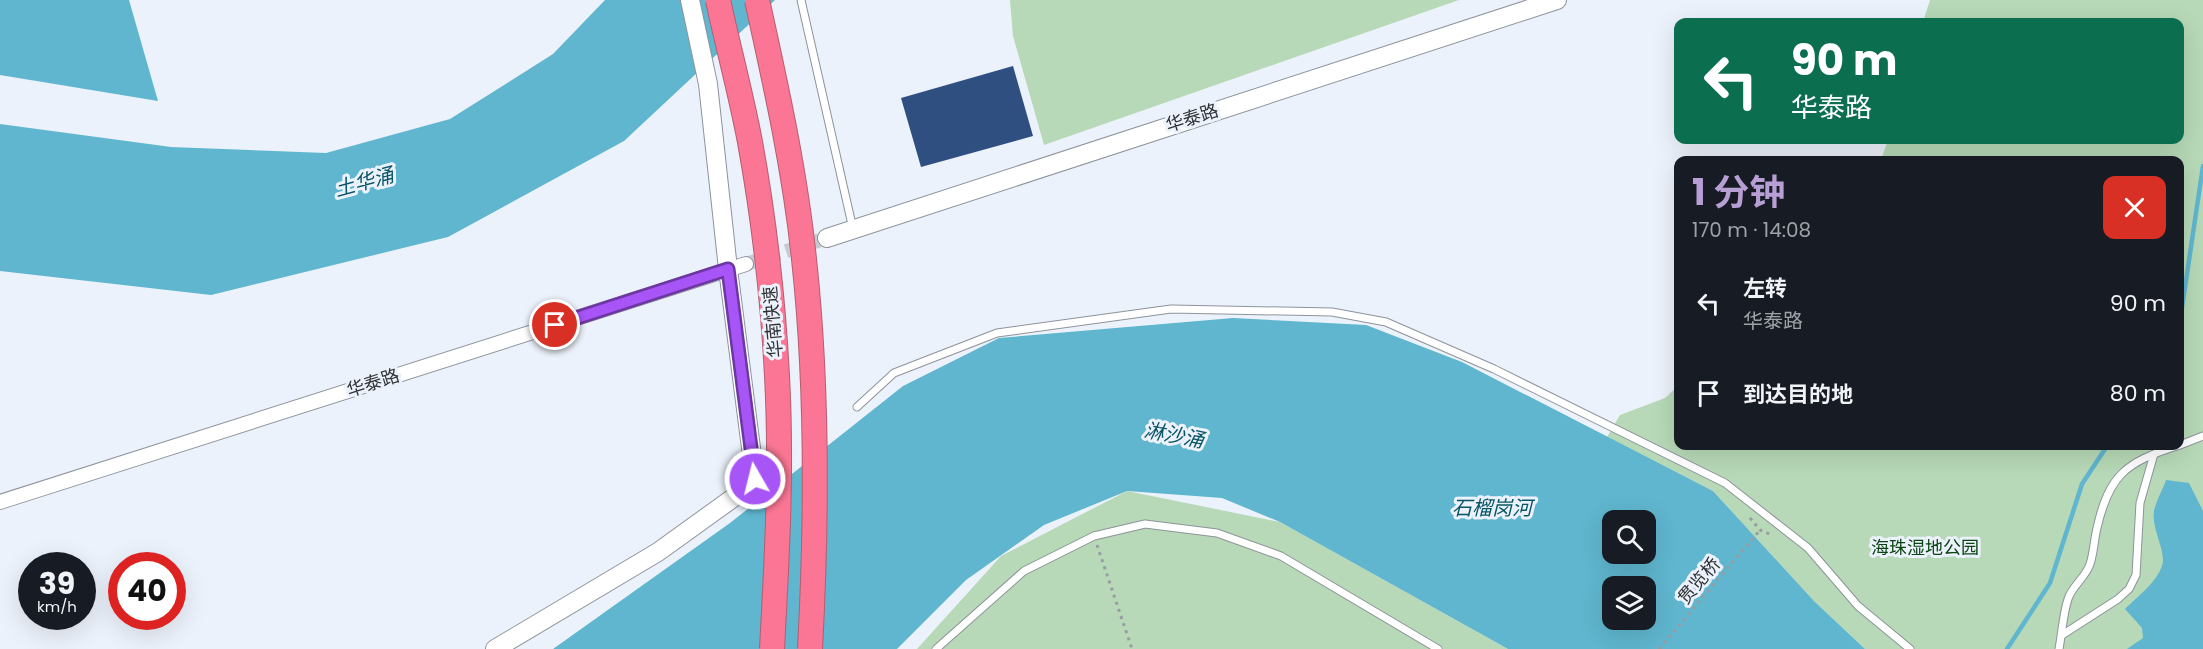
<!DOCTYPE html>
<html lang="zh">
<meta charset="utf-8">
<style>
:root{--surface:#171b24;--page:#20242c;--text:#f1f3f6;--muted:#9ea1a6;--accent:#b79ed5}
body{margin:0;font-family:Poppins,"Noto Sans SC",sans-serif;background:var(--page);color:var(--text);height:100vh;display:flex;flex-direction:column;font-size:22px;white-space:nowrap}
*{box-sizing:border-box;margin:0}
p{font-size:20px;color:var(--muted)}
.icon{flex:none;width:33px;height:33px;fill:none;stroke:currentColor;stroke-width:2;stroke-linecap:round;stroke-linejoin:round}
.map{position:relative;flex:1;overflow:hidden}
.side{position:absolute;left:1674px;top:156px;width:510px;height:294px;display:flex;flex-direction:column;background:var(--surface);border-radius:12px;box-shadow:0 6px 24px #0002}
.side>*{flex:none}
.guide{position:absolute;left:1674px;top:18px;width:510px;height:126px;border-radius:12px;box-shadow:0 6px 24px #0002;background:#0b6e4f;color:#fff;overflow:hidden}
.buttons{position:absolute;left:1602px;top:510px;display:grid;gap:12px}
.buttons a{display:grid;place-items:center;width:54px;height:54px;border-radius:12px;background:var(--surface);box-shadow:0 6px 24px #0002;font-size:30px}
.speed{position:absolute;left:18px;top:552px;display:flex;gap:12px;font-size:30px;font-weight:700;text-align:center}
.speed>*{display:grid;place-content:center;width:78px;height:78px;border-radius:50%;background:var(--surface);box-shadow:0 6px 24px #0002;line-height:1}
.speed small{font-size:15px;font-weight:400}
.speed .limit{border:9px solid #d22;background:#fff;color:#111}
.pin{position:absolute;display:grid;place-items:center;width:51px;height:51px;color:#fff;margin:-26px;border:3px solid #fff;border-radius:50%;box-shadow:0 2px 6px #0007}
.me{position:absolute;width:66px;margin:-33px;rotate:352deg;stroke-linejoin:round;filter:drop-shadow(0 0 4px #0008)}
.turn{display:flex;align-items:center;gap:21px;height:126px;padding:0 18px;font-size:27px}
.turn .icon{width:78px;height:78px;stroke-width:2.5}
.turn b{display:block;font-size:42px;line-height:51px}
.round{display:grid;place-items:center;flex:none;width:63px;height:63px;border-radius:12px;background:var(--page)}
.head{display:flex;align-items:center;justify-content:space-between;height:102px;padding:0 18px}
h1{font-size:36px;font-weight:700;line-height:45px;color:var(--accent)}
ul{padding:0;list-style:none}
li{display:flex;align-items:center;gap:18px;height:90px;padding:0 18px}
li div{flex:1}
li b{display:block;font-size:22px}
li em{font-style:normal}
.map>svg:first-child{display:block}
</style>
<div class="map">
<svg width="2203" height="649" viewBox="0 0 2203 649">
<rect width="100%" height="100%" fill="#ecf2fb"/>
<g fill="#b7d9b7">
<path d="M 1010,0 L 1459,0 L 1044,145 L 1013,36 Z"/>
<path d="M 1930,0 L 2203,0 L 2203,649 L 1865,649 L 1814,601 L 1713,491 L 1607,437 L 1620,415 L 1665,398 L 1678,386 L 1678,446 L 2180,446 L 2180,160 L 1881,160 L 1888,140 L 2180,140 L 2180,22 L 1923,22 Z"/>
<path d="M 1127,491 L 1280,522 L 1508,649 L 917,649 L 1001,556 Z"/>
</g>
<g fill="#5fb6ce" fill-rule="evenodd">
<path d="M 0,0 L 129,0 L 158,101 L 0,75 Z"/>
<path d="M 605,0 L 775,0 L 624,141 L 448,237 L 211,295 L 0,271 L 0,124 L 171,147 L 326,153 L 450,119 L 553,54 Z"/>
<path d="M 1233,318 L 1366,325 L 1462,362 L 1713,491 L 1814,601 L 1865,649 L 1508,649 L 1280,522 L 1222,498 L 1127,491 L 1044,525 L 966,580 L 897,649 L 553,649 L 730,523 L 903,386 L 999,338 ZM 1612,520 L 1646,520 L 1646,554 L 1612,554 ZM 1612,586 L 1646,586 L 1646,620 L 1612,620 Z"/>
<path d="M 2166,480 L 2189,483 L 2203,511 L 2203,649 L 2127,649 L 2143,638 L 2142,628 L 2125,609 C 2137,597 2156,583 2162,566 C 2167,552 2151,529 2154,511 C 2156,501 2163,489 2166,480 Z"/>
</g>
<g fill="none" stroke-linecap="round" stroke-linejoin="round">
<g stroke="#5fb6ce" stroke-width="4.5">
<path d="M 2180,321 L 2203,166"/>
<path d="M 2007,649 L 2050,583 L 2082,484 L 2107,446"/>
</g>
</g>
<path fill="#2f4f80" d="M 1013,66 L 1033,136 L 921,167 L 901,98 Z"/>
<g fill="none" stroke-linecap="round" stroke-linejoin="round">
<path stroke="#c6cbd3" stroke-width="14" stroke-dasharray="14 7" stroke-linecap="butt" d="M 746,264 L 827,238"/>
<g stroke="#8d939b" stroke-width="9">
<g id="lane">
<path d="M 801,0 L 853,229"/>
<path d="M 857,407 L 894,373 L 997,333 L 1171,309 L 1332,312 L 1386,322 L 1494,369 L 1725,483 L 1808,548 L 1858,606 L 1910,649"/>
<path d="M 2180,445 L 2203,436"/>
<path d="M 2062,635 L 2118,599 L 2129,589 L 2136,575 L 2140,503 L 2154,454"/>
<path d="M 936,649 L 1024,571 L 1094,536 L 1145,524 L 1217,533 L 1281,556 L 1438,649"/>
<path d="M 2059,649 C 2062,633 2063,614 2068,599 C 2072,586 2086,577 2090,564 C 2094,552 2094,540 2097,528 C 2109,475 2126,462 2177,446"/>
</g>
</g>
<g stroke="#8d939b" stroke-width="16">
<path id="street" d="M 0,502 L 746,264"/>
</g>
<g stroke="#8d939b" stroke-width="20">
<g id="secondary">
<path d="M 827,238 L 1557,0"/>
<path d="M 495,649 L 658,552 L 751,485 L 755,479 L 728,269 L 708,84 L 690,0"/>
</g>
</g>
<g stroke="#989ca3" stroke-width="3" stroke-dasharray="3 4.5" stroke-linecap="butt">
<path d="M 1750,518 L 1760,530 L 1772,535"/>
<path d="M 1097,545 L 1132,649"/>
<path d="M 1659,649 L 1760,530"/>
</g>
<use href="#lane" stroke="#fff" stroke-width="7"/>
<use href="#street" stroke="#fff" stroke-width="14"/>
<use href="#secondary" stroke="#fff" stroke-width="18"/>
<g stroke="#b35e72" stroke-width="26" stroke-linecap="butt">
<g id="highway-bridge">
<path d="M 718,0 C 728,47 741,94 750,142 C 764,219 773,298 777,376 C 782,467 777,558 772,649"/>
<path d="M 757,0 C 776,86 795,171 804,259 C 818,388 817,519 810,649"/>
</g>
</g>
<use href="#highway-bridge" stroke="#fb7694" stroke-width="24"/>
</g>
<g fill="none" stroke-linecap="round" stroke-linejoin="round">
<g stroke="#6d37a1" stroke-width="15">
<path id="route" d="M 555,325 L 728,269 L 755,479"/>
</g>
<use href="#route" stroke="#a855f7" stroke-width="10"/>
</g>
<g text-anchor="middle" stroke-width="6" stroke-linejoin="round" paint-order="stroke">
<g font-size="18" fill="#2e3034" stroke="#ecf2fb">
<text transform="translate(1192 118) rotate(-18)" y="6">华泰路</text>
<text transform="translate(773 322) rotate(-95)" y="6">华南快速</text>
<text transform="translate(373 383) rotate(-18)" y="6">华泰路</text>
<text transform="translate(1699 581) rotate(-50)" y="6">贯览桥</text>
</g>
<g font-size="18" fill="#0c4514" stroke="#ecf2fb">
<text x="1925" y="554">海珠湿地公园</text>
</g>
<g font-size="20" font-style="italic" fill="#075566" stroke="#ecf2fb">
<text transform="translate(364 182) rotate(-15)" y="7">土华涌</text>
<text transform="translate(1174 435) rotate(11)" y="7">淋沙涌</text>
<text x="1492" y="515">石榴岗河</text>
</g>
</g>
</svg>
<div class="buttons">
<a><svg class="icon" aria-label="search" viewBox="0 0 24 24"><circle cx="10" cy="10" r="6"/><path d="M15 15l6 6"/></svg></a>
<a><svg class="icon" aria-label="layers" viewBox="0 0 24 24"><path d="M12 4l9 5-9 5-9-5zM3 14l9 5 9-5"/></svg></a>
</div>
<div class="speed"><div>39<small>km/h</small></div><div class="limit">40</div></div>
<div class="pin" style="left:555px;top:325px;background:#d93025"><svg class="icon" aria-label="arrive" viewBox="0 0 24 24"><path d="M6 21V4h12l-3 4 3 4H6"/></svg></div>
<svg class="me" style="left:755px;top:479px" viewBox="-20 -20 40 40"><circle r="17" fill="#a855f7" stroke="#fff" stroke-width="3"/><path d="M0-11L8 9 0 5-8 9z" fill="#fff"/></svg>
<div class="guide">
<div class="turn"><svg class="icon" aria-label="left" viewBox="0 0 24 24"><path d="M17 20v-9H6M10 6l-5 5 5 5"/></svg><div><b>90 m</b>华泰路</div></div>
</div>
<section class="side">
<div class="head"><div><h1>1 分钟</h1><p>170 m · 14:08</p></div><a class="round" style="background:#d93025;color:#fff"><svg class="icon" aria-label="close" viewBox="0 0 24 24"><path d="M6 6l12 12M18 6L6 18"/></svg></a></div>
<ul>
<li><svg class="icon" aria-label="left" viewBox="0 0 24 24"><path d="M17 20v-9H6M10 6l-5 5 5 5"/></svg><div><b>左转</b><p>华泰路</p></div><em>90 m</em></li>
<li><svg class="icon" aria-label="arrive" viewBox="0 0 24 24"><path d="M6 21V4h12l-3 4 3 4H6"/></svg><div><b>到达目的地</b></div><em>80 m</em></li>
</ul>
</section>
</div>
